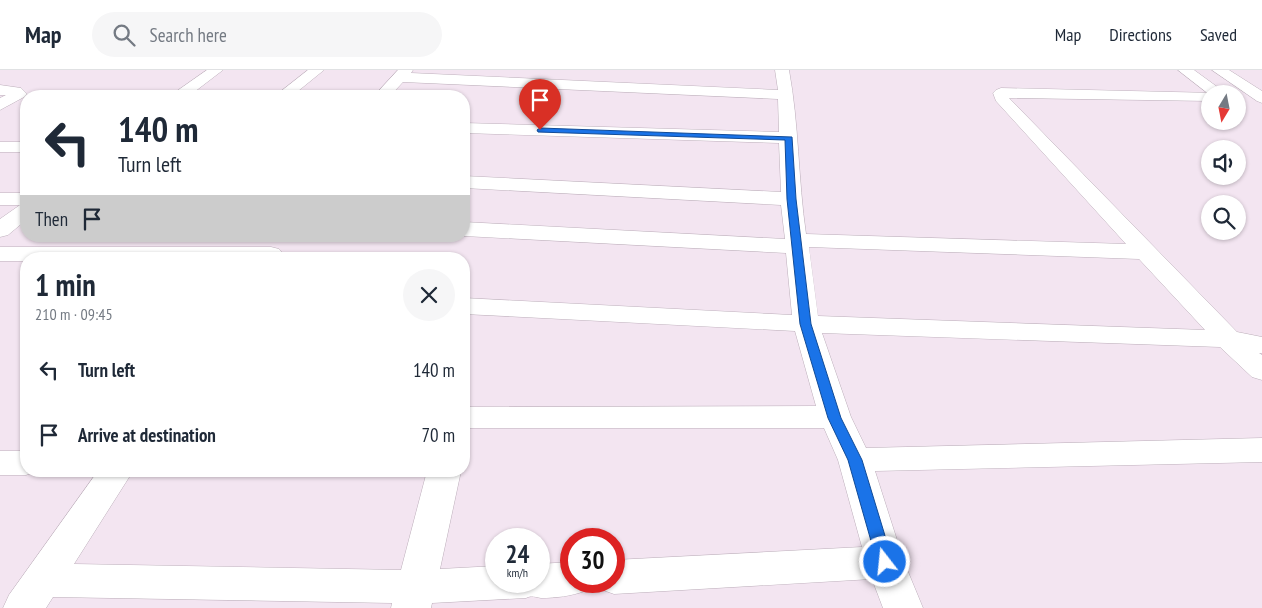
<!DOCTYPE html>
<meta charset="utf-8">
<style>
:root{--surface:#fff;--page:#f6f6f7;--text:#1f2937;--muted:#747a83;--line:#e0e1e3}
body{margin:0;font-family:"PT Sans Narrow",sans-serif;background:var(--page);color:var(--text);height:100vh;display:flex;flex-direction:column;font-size:19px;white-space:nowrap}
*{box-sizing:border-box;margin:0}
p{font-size:16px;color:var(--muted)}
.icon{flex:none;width:28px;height:28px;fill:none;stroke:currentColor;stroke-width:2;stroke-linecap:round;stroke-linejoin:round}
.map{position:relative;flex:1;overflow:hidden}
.details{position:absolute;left:20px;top:182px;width:450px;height:225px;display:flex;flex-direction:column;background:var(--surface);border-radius:20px;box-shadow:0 1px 4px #0004}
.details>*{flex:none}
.banner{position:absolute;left:20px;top:20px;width:450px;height:152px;border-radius:20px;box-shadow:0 1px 4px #0004;background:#fff;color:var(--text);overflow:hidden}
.needle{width:32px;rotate:190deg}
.fabs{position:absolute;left:1201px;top:15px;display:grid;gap:10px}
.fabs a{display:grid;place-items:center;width:45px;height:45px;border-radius:50%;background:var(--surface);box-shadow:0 1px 4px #0004;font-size:25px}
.speed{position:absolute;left:485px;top:458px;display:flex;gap:10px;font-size:25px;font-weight:700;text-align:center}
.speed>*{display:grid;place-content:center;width:65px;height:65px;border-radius:50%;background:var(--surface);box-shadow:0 1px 4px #0004;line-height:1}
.speed small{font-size:12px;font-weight:400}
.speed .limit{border:8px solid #d22;background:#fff;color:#111}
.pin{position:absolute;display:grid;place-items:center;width:42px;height:42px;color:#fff;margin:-51px -21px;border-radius:50% 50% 50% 0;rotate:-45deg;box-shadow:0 0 5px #0007}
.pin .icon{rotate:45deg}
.me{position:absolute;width:55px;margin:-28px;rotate:344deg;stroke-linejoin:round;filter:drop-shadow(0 0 4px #0008)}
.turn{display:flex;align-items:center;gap:18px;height:105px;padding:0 15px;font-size:22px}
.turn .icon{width:65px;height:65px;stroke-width:2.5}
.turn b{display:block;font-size:35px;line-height:42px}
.then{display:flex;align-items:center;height:48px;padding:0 15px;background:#0003;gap:10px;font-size:19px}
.round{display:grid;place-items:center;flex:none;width:52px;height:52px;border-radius:26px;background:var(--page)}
.overview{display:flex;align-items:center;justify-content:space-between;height:85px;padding:0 15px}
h1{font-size:30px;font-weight:600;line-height:38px}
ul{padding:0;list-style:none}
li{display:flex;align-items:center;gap:15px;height:65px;padding:0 15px}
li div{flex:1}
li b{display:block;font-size:19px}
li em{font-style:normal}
header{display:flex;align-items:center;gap:30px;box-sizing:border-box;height:70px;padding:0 25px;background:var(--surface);border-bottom:1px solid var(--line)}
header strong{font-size:24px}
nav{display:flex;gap:28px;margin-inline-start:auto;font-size:18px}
.search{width:350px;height:45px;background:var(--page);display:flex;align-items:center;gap:12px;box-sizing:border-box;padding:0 18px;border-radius:28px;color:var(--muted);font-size:19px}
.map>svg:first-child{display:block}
</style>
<header>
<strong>Map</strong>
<div class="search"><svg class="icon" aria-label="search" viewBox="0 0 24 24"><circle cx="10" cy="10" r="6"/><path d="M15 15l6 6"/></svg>Search here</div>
<nav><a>Map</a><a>Directions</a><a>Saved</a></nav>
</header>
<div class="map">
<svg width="1262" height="538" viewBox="0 0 1262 538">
<rect width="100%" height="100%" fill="#f3e5f1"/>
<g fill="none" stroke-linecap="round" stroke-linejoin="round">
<g stroke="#bcaeba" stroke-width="1">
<g id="street">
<path d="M 207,0 L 223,0 L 189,26 L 171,26 L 174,23 Z"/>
<path d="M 308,0 L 324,0 L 292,26 L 275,26 Z"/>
<path d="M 398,0 L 413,0 L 411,3 L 778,20 L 775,0 L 789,0 C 799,54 798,109 806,164 L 1126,174 L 996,31 L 993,23 L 996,20 L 1001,18 L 1215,23 L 1210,24 L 1210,31 L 1009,28 L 1237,262 L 1262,267 L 1262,283 L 1259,283 L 1262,285 L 1262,310 L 1252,307 L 1220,277 L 822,263 L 851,347 L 866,378 L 1262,368 L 1262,392 L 875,401 L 904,492 L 923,538 L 883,538 L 872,509 L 614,524 L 600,519 L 596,511 L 614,511 L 614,490 L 862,477 L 838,390 L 824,358 L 464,358 L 464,337 L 816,336 L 795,261 L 464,244 L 464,228 L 792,245 L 786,183 L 464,166 L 464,152 L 785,169 L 781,135 L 464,118 L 464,106 L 781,122 L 779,73 L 464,63 L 464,53 L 779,62 L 778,29 L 403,12 L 390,26 L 374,26 ZM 809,177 L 1139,189 L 1205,260 L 818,246 Z"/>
<path d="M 0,15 L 21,18 L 27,24 L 24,27 L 0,40 L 0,28 L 6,25 L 0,25 Z"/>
<rect x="0" y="72" width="26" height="10"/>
<path d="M 0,123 L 26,123 L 26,150 L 8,165 L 0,167 L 0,149 L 20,135 L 0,135 Z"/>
<path d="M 0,177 L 271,177 L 279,179 L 283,184 L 279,189 L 26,189 L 26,191 L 0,191 Z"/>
<path d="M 0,381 L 26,381 L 26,401 L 38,401 L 26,405 L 0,405 Z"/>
<path d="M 98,401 L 133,401 L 74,494 L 401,500 L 427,401 L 461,401 L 440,499 L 496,496 L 496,511 L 539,511 L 539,494 L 571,492 L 571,511 L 590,511 L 585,521 C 571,526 556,528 541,528 C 535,527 532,525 526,528 L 432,533 L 431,538 L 391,538 L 392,533 L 53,527 L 46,538 L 3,538 L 9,525 Z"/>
</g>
</g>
<g stroke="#bcaeba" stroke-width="1">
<g id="primary">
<path d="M 1178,0 L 1194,0 L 1227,24 L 1210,25 Z"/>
<path d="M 1212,0 L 1229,0 L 1262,21 L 1262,33 L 1257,31 Z"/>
</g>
</g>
<use href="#street" fill="#fff" fill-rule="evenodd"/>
<use href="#primary" fill="#fff" fill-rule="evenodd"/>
</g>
<path fill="#1a73e8" stroke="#114b97" d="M 540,58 L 792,67 L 796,129 L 811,254 L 841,348 L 862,390 L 893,492 L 891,497 L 885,499 L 879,497 L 877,492 L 848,390 L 828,348 L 800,254 L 787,129 L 785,70 L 538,62 L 537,60 Z"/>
</svg>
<div class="fabs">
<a><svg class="needle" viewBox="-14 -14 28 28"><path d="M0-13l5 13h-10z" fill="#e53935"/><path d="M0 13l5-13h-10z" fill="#747a83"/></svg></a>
<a><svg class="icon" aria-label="sound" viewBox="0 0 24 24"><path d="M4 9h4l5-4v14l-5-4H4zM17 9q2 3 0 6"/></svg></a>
<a><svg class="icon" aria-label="search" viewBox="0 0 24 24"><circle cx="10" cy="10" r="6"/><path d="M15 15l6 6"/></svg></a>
</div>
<div class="speed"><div>24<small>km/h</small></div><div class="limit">30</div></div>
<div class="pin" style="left:540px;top:60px;background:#d93025"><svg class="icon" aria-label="arrive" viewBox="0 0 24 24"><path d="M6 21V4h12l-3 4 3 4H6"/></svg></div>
<svg class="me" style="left:885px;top:492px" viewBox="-20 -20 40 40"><circle r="17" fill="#1a73e8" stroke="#fff" stroke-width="3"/><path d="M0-11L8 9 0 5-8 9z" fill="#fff"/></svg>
<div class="banner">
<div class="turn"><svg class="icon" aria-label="left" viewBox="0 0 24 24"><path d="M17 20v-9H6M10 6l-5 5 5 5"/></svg><div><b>140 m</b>Turn left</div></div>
<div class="then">Then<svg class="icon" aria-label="arrive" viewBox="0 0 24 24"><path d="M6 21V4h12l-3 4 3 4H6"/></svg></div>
</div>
<section class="details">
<div class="overview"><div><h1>1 min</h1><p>210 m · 09:45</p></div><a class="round"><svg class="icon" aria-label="close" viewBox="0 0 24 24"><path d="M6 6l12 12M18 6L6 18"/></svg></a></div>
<ul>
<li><svg class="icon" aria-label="left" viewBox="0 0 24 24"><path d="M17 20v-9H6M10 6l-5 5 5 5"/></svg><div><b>Turn left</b></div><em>140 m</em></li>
<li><svg class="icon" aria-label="arrive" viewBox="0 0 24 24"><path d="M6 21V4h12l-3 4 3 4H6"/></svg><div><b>Arrive at destination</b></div><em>70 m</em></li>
</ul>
</section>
</div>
